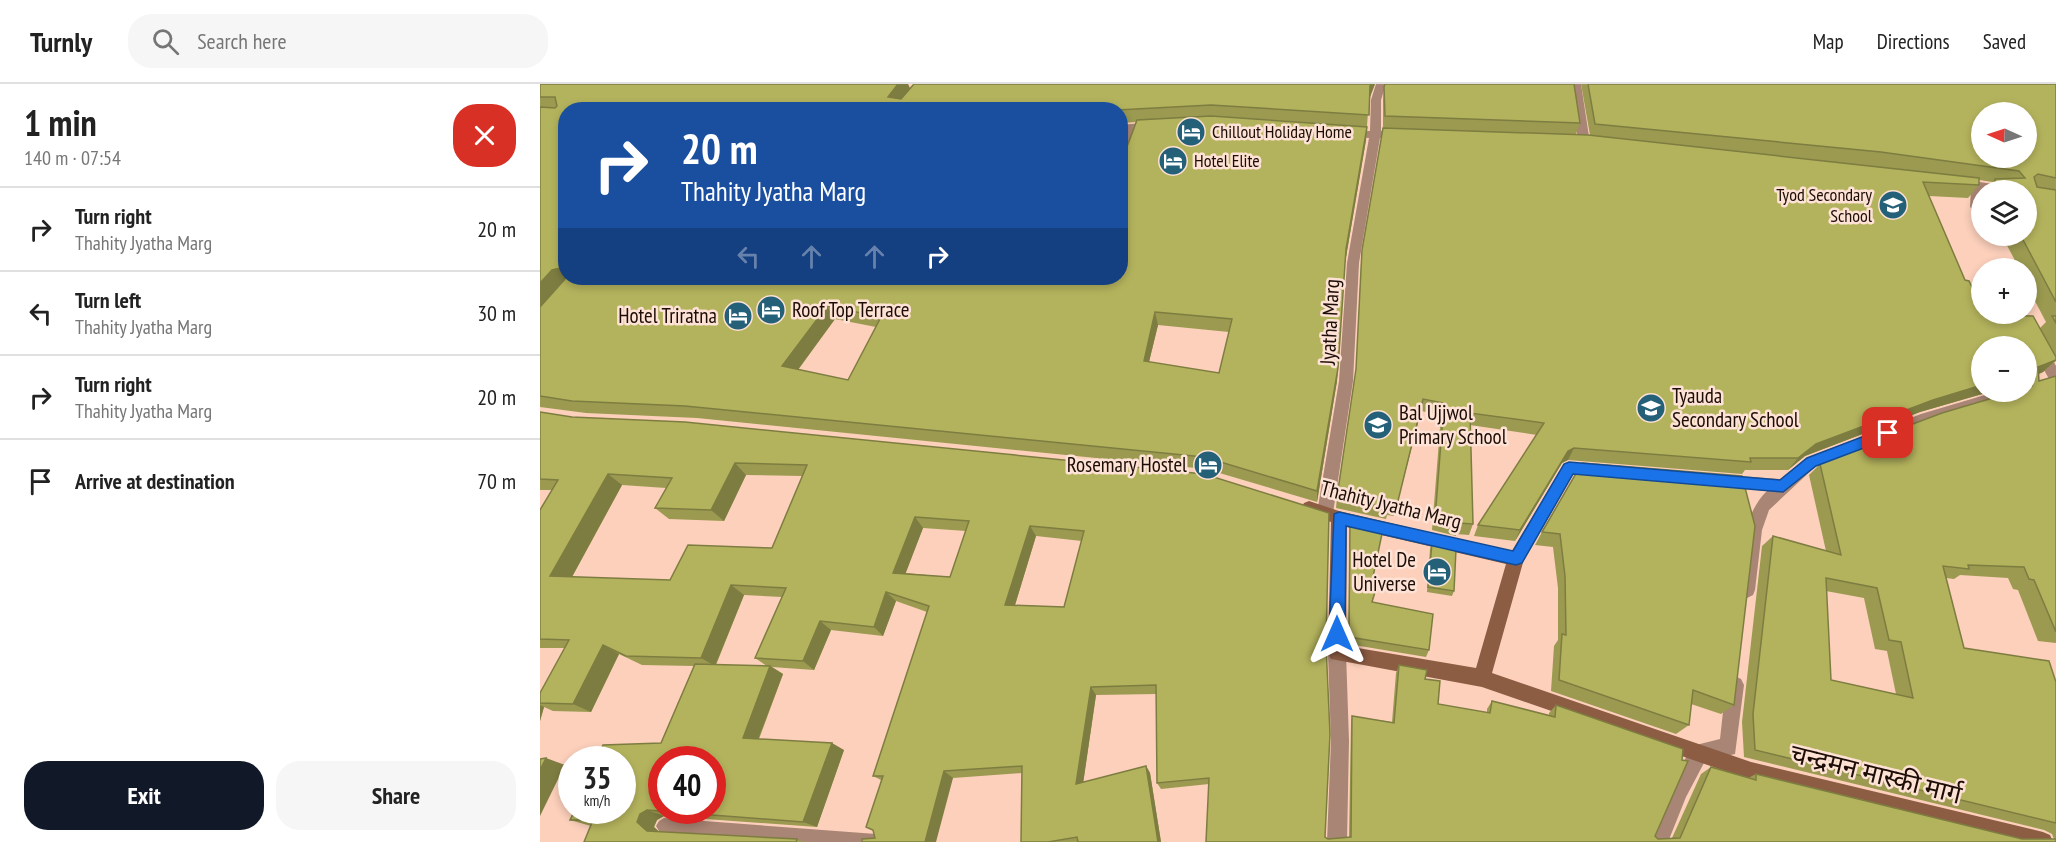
<!DOCTYPE html>
<meta charset="utf-8">
<style>
:root{--surface:#fff;--page:#f6f6f6;--text:#222;--muted:#767676;--line:#e0e0e0;--accent:#111827}
body{margin:0;font-family:"PT Sans Narrow","Noto Sans Devanagari",sans-serif;background:var(--page);color:var(--text);height:100vh;display:flex;flex-direction:column;font-size:22px;white-space:nowrap}
*{box-sizing:border-box;margin:0}
p{font-size:20px;color:var(--muted)}
.icon{flex:none;width:33px;height:33px;fill:none;stroke:currentColor;stroke-width:2;stroke-linecap:round;stroke-linejoin:round}
.map{position:relative;flex:1;overflow:hidden}
.panel{display:flex;flex-direction:column;background:var(--surface);width:540px}
.panel>*{flex:none}
.guide{position:absolute;left:18px;top:18px;width:570px;height:183px;border-radius:24px;box-shadow:0 3px 9px #0003;background:#1a4fa0;color:#fff;overflow:hidden}
.needle{width:39px;rotate:273deg}
.buttons{position:absolute;left:1431px;top:18px;display:grid;gap:12px}
.buttons a{display:grid;place-items:center;width:66px;height:66px;border-radius:50%;background:var(--surface);box-shadow:0 3px 9px #0003;font-size:30px}
.speed{position:absolute;left:18px;top:662px;display:flex;gap:12px;font-size:30px;font-weight:700;text-align:center}
.speed>*{display:grid;place-content:center;width:78px;height:78px;border-radius:50%;background:var(--surface);box-shadow:0 3px 9px #0003;line-height:1}
.speed small{font-size:15px;font-weight:400}
.speed .limit{border:9px solid #d22;background:#fff;color:#111}
.pin{position:absolute;display:grid;place-items:center;width:51px;height:51px;color:#fff;margin:-26px;border-radius:12px;box-shadow:0 3px 9px #0006}
.me{position:absolute;width:66px;margin:-33px;rotate:0deg;stroke-linejoin:round;filter:drop-shadow(0 0 4px #0008)}
.turn{display:flex;align-items:center;gap:21px;height:126px;padding:0 24px;font-size:27px}
.turn .icon{width:78px;height:78px;stroke-width:2.5}
.turn b{display:block;font-size:42px;line-height:51px}
.lanes{display:flex;align-items:center;height:57px;padding:0 24px;background:#0003;justify-content:center;gap:30px;direction:ltr}
.lanes .off{opacity:.35}
.round{display:grid;place-items:center;flex:none;width:63px;height:63px;border-radius:24px;background:var(--page)}
.headline{display:flex;align-items:center;justify-content:space-between;height:102px;padding:0 24px}
h1{font-size:36px;font-weight:600;line-height:45px}
.cta{display:flex;gap:12px;margin-top:auto;padding:12px 24px}
.cta a{flex:1;height:69px;border-radius:24px;background:var(--accent);color:#fff;font-size:24px;font-weight:600;line-height:69px;text-align:center}
.cta a+a{background:var(--page);color:var(--text)}
ul{padding:0;list-style:none}
li{display:flex;align-items:center;gap:18px;height:84px;padding:0 24px;border-top:2px solid var(--line)}
li div{flex:1}
li b{display:block;font-size:22px}
li em{font-style:normal}
header{display:flex;align-items:center;gap:36px;box-sizing:border-box;height:84px;padding:0 30px;background:var(--surface);border-bottom:2px solid var(--line)}
header strong{font-size:28px}
nav{display:flex;gap:33px;margin-inline-start:auto;font-size:21px}
.search{width:420px;height:54px;background:var(--page);display:flex;align-items:center;gap:15px;box-sizing:border-box;padding:0 21px;border-radius:24px;color:var(--muted);font-size:22px}
main{display:flex;flex:1;min-height:0}
.map>svg:first-child{display:block}
</style>
<header>
<strong>Turnly</strong>
<div class="search"><svg class="icon" aria-label="search" viewBox="0 0 24 24"><circle cx="10" cy="10" r="6"/><path d="M15 15l6 6"/></svg>Search here</div>
<nav><a>Map</a><a>Directions</a><a>Saved</a></nav>
</header>
<main>
<section class="panel">
<div class="headline"><div><h1>1 min</h1><p>140 m · 07:54</p></div><a class="round" style="background:#d93025;color:#fff"><svg class="icon" aria-label="close" viewBox="0 0 24 24"><path d="M6 6l12 12M18 6L6 18"/></svg></a></div>
<ul>
<li><svg class="icon" aria-label="right" viewBox="0 0 24 24"><path d="M7 20v-9h11M14 6l5 5-5 5"/></svg><div><b>Turn right</b><p>Thahity Jyatha Marg</p></div><em>20 m</em></li>
<li><svg class="icon" aria-label="left" viewBox="0 0 24 24"><path d="M17 20v-9H6M10 6l-5 5 5 5"/></svg><div><b>Turn left</b><p>Thahity Jyatha Marg</p></div><em>30 m</em></li>
<li><svg class="icon" aria-label="right" viewBox="0 0 24 24"><path d="M7 20v-9h11M14 6l5 5-5 5"/></svg><div><b>Turn right</b><p>Thahity Jyatha Marg</p></div><em>20 m</em></li>
<li><svg class="icon" aria-label="arrive" viewBox="0 0 24 24"><path d="M6 21V4h12l-3 4 3 4H6"/></svg><div><b>Arrive at destination</b></div><em>70 m</em></li>
</ul>
<div class="cta"><a>Exit</a><a>Share</a></div>
</section>
<div class="map">
<svg width="1516" height="758" viewBox="0 0 1516 758">
<rect width="100%" height="100%" fill="#fcd0bb"/>
<g fill="none" stroke-linecap="round" stroke-linejoin="round">
<path fill="#a88574" fill-rule="evenodd" d="M 124,734 L 336,750 L 342,752 L 344,758 L 233,758 L 124,750 L 119,747 L 116,742 L 119,737 Z"/>
<g fill="#a88574" fill-rule="evenodd">
<path d="M 836,0 L 846,0 L 841,16 L 841,47 L 862,49 L 868,52 L 862,55 L 840,54 L 819,179 L 813,297 L 793,429 L 791,434 L 785,436 L 779,434 L 777,429 L 799,297 L 807,179 L 829,54 L 808,52 L 803,49 L 808,46 L 830,47 L 831,16 Z"/>
<path d="M 1031,0 L 1041,0 L 1050,59 L 1044,62 L 1038,59 Z"/>
<path d="M 613,38 L 617,39 L 617,43 L 599,46 L 586,81 L 580,84 L 580,64 L 587,47 L 580,47 L 580,41 Z"/>
<path d="M 1420,95 L 1466,102 L 1472,106 L 1442,106 L 1442,124 L 1436,127 L 1430,123 L 1431,104 L 1416,102 L 1414,99 Z"/>
<path d="M 1499,259 L 1504,260 L 1516,282 L 1516,296 L 1509,295 L 1492,264 Z"/>
<path d="M 1455,308 L 1479,308 L 1477,312 L 1389,339 L 1276,382 L 1229,426 L 1222,446 L 1215,506 L 1213,511 L 1207,514 L 1201,511 L 1199,506 C 1203,472 1201,432 1227,407 L 1184,403 L 1179,402 L 1176,397 L 1179,392 L 1184,391 L 1240,395 L 1266,374 L 1381,330 Z"/>
<path d="M 1029,378 L 1063,382 L 1066,386 L 1063,390 L 1033,391 L 982,480 L 976,482 L 970,480 L 968,475 L 970,470 L 1024,380 Z"/>
<path d="M 797,561 L 803,563 L 806,569 L 809,657 L 807,758 L 787,758 L 791,657 L 788,569 L 791,563 Z"/>
<path d="M 1195,592 L 1201,595 L 1204,601 L 1195,670 L 1165,677 L 1146,713 L 1128,758 L 1108,758 L 1132,700 L 1152,662 L 1180,655 L 1186,601 L 1189,595 Z"/>
</g>
<path fill="#8c5c43" fill-rule="evenodd" d="M 769,417 L 799,427 L 982,470 L 984,475 L 952,589 L 1211,678 L 1503,748 L 1510,751 L 1513,758 L 1463,758 L 1211,696 L 942,603 L 791,575 L 788,569 L 791,438 L 764,429 L 761,424 L 764,419 ZM 807,443 L 966,480 L 936,584 L 806,562 Z"/>
</g>
<g fill="#9b9a50" fill-rule="evenodd">
<path d="M 0,0 L 368,0 L 370,4 L 835,0 L 829,14 L 826,56 L 805,179 L 797,297 L 777,418 L 666,385 L 157,334 L 46,329 L 0,323 ZM 26,26 L 580,26 L 580,57 L 584,49 L 582,39 L 596,38 L 585,68 L 580,194 L 26,194 ZM 295,235 L 336,243 L 308,296 L 258,286 ZM 618,241 L 689,248 L 679,289 L 609,278 Z"/>
<path d="M 1041,0 L 1516,0 L 1516,277 L 1503,288 L 1499,290 L 1499,297 L 1516,292 L 1516,559 L 1498,557 L 1478,506 L 1473,505 L 1468,494 L 1420,491 L 1414,495 L 1406,494 L 1424,564 L 1516,598 L 1516,758 L 666,758 L 669,700 L 621,705 L 617,699 L 616,610 L 556,611 L 543,699 L 606,682 L 610,689 L 621,758 L 481,758 L 482,689 L 413,694 L 335,754 L 341,696 L 333,692 L 387,528 L 356,517 L 343,552 L 291,546 L 274,586 L 232,583 L 243,590 L 219,655 L 304,666 L 277,743 L 124,732 L 117,736 L 114,743 L 119,748 L 257,755 L 264,758 L 44,758 L 51,742 L 30,736 L 121,659 L 154,582 L 102,581 L 79,570 L 51,628 L 13,627 L 4,623 L 0,637 L 0,609 L 25,564 L 0,564 L 0,426 L 12,406 L 0,406 L 0,328 L 32,333 L 664,390 L 786,560 L 785,753 L 788,755 L 809,753 L 811,639 L 812,632 L 852,638 L 856,589 L 859,581 L 885,595 L 898,620 L 947,629 L 947,625 L 952,617 L 1009,632 L 1009,629 L 1016,621 L 1118,755 L 1132,754 L 1161,690 L 1171,683 L 1208,694 L 1216,690 L 1482,755 L 1514,755 L 1512,750 L 1504,746 L 1204,673 L 1202,638 L 1222,462 L 1233,452 L 1286,467 L 1269,391 L 1280,380 L 1486,308 L 1486,262 L 1442,308 L 1449,308 L 1380,328 L 1265,372 L 1248,386 L 1205,386 L 1202,390 L 1028,376 L 1022,379 L 975,457 L 934,452 L 938,441 L 997,351 L 930,341 L 933,440 L 929,451 L 916,450 L 916,452 L 892,446 L 901,331 L 881,327 L 854,432 L 847,431 L 846,435 L 796,424 L 797,413 L 816,289 L 821,179 L 843,44 L 843,16 L 844,3 L 1040,39 L 1036,50 L 1050,51 ZM 1439,96 L 1453,98 L 1446,106 L 1486,106 L 1486,152 L 1462,152 L 1479,184 L 1486,184 L 1486,200 L 1506,238 L 1500,244 L 1448,231 L 1442,224 L 1425,196 L 1389,112 L 1428,114 L 1439,101 ZM 206,391 L 263,392 L 232,464 L 130,496 L 32,493 L 82,401 L 126,404 L 115,424 L 129,435 L 184,437 ZM 383,444 L 426,447 L 410,493 L 365,489 ZM 496,452 L 542,457 L 524,523 L 475,521 ZM 1286,507 L 1324,514 L 1335,565 L 1347,567 L 1356,610 L 1291,596 ZM 204,511 L 242,513 L 215,574 L 227,582 L 176,581 Z"/>
<path d="M 1042,379 L 1194,621 L 1181,630 L 1151,620 L 1149,641 L 1136,650 L 1011,607 L 1014,562 L 1018,556 L 1018,504 L 1013,463 L 995,461 L 1002,448 Z"/>
<path d="M 810,437 L 833,518 L 889,566 L 886,573 L 808,560 Z"/>
<path d="M 892,459 L 914,507 L 912,512 L 887,508 L 890,465 Z"/>
</g>
<g fill="#7e7d41">
<path d="M 358,0 L 368,0 L 370,5 L 354,26 L 348,13 Z"/>
<path d="M 831,0 L 835,0 L 829,16 L 830,2 Z"/>
<path d="M 581,36 L 584,49 L 580,57 L 580,37 Z"/>
<path d="M 827,43 L 826,56 L 805,179 L 797,297 L 777,418 L 777,407 L 806,165 Z"/>
<path d="M 20,184 L 26,190 L 26,194 L 29,194 L 0,228 L 0,199 L 12,186 Z"/>
<path d="M 287,222 L 295,235 L 251,295 L 242,282 Z"/>
<path d="M 615,228 L 618,241 L 606,290 L 604,277 Z"/>
<path d="M 1516,276 L 1503,288 L 1489,294 L 1498,283 Z"/>
<path d="M 1442,301 L 1442,308 L 1449,308 L 1380,328 L 1265,372 L 1248,386 L 1258,374 L 1276,360 L 1393,316 Z"/>
<path d="M 883,315 L 881,327 L 854,432 L 857,421 Z"/>
<path d="M 1034,364 L 1028,376 L 1022,379 L 975,457 L 980,446 L 1028,367 Z"/>
<path d="M 195,379 L 206,391 L 184,437 L 171,426 Z"/>
<path d="M 68,390 L 82,401 L 27,502 L 10,492 Z"/>
<path d="M 375,433 L 383,444 L 362,499 L 353,489 Z"/>
<path d="M 490,442 L 496,452 L 472,531 L 465,521 Z"/>
<path d="M 191,501 L 204,511 L 175,582 L 161,574 Z"/>
<path d="M 346,508 L 356,517 L 343,552 L 334,543 Z"/>
<path d="M 280,537 L 291,546 L 274,586 L 263,577 Z"/>
<path d="M 63,561 L 79,570 L 51,628 L 33,620 Z"/>
<path d="M 230,582 L 243,590 L 216,661 L 203,654 Z"/>
<path d="M 551,603 L 556,611 L 542,707 L 536,700 Z"/>
<path d="M 0,621 L 4,623 L 0,637 Z"/>
<path d="M 292,659 L 304,666 L 277,743 L 263,738 Z"/>
<path d="M 6,674 L 25,681 L 0,732 L 0,686 Z"/>
<path d="M 606,682 L 610,689 L 621,758 L 618,758 Z"/>
<path d="M 404,687 L 413,694 L 396,758 L 385,758 Z"/>
<path d="M 107,726 L 124,732 L 117,736 L 114,743 L 124,752 L 107,747 L 97,738 L 100,730 Z"/>
</g>
<g fill="#b4b35d" stroke="#7e7d41" stroke-width="1.5" fill-rule="evenodd">
<path d="M 0,0 L 358,0 L 348,13 L 361,15 L 374,0 L 831,0 L 830,2 L 829,31 L 671,21 L 577,26 L 26,26 L 26,189 L 20,184 L 12,186 L 0,199 L 0,23 L 15,24 L 17,22 L 15,13 L 0,13 Z"/>
<path d="M 845,0 L 1034,0 L 1040,39 L 845,32 L 844,3 Z"/>
<path d="M 1048,0 L 1516,0 L 1516,94 L 1498,90 L 1494,93 L 1497,103 L 1516,106 L 1516,218 L 1481,152 L 1486,152 L 1486,106 L 1457,106 L 1455,103 L 1455,95 L 1485,94 L 1479,87 L 1341,68 L 1055,40 ZM 1442,28 L 1486,28 L 1486,74 L 1442,74 Z"/>
<path d="M 671,32 L 827,43 L 806,165 L 798,284 L 777,407 L 664,373 L 145,322 L 32,317 L 0,312 L 0,223 L 25,195 L 26,193 L 580,194 L 580,71 L 585,68 L 597,36 ZM 287,222 L 341,233 L 308,296 L 242,282 ZM 615,228 L 692,235 L 679,289 L 604,277 Z"/>
<path d="M 843,44 L 1048,51 L 1439,94 L 1439,101 L 1383,98 L 1425,196 L 1429,197 L 1442,224 L 1442,230 L 1446,230 L 1448,231 L 1493,232 L 1516,273 L 1516,276 L 1498,283 L 1499,297 L 1516,292 L 1516,548 L 1494,496 L 1489,495 L 1484,483 L 1428,481 L 1429,485 L 1403,482 L 1424,564 L 1509,577 L 1516,598 L 1516,739 L 1215,666 L 1213,630 L 1233,452 L 1301,471 L 1280,380 L 1288,372 L 1402,329 L 1473,308 L 1486,308 L 1486,303 L 1492,302 L 1495,294 L 1486,294 L 1486,262 L 1442,262 L 1442,301 L 1393,316 L 1276,360 L 1258,374 L 1210,374 L 1211,378 L 1034,364 L 1028,367 L 980,446 L 938,441 L 1004,339 L 930,329 L 933,440 L 919,439 L 919,441 L 895,435 L 904,319 L 883,315 L 857,421 L 848,420 L 848,424 L 797,413 L 816,285 L 822,166 ZM 1286,494 L 1337,504 L 1349,556 L 1361,558 L 1373,614 L 1291,596 Z"/>
<path d="M 1512,232 L 1516,232 L 1516,239 Z"/>
<path d="M 0,328 L 32,333 L 145,338 L 664,390 L 789,429 L 786,560 L 790,650 L 785,753 L 788,755 L 811,753 L 812,632 L 854,639 L 859,581 L 887,586 L 885,595 L 900,597 L 898,620 L 950,629 L 952,617 L 1015,633 L 1016,621 L 1143,665 L 1142,676 L 1148,677 L 1115,752 L 1118,755 L 1140,754 L 1171,683 L 1216,696 L 1216,690 L 1482,755 L 1516,755 L 1516,758 L 666,758 L 669,694 L 617,699 L 616,601 L 551,603 L 536,700 L 606,682 L 618,758 L 538,758 L 537,753 L 508,758 L 481,758 L 482,682 L 404,687 L 385,758 L 322,758 L 322,755 L 335,754 L 333,746 L 326,743 L 343,692 L 333,692 L 389,522 L 346,508 L 334,543 L 280,537 L 263,577 L 215,574 L 246,504 L 191,501 L 161,574 L 86,572 L 63,561 L 33,620 L 0,619 L 0,609 L 29,556 L 0,555 L 0,426 L 18,396 L 0,395 ZM 195,379 L 267,381 L 232,464 L 148,461 L 130,496 L 10,492 L 68,390 L 132,394 L 115,424 L 171,426 ZM 375,433 L 429,437 L 410,493 L 353,489 ZM 490,442 L 544,447 L 524,523 L 465,521 Z"/>
<path d="M 1042,379 L 1202,392 L 1215,442 L 1194,621 L 1153,606 L 1149,641 L 1019,596 L 1022,550 L 1026,551 L 1025,492 L 1020,450 L 1002,448 Z"/>
<path d="M 810,437 L 843,445 L 830,507 L 835,508 L 832,518 L 893,530 L 889,566 L 809,553 Z"/>
<path d="M 892,459 L 916,465 L 914,507 L 888,503 Z"/>
<path d="M 155,580 L 230,582 L 203,654 L 292,659 L 263,738 L 107,726 L 100,730 L 97,738 L 107,747 L 257,755 L 256,758 L 44,758 L 53,736 L 30,736 L 35,726 L 82,726 L 82,675 L 57,675 L 63,661 L 121,659 ZM 122,675 L 172,675 L 172,726 L 122,726 Z"/>
<path d="M 6,674 L 0,686 L 0,675 Z"/>
</g>
<path fill="#1a73e8" stroke="#114b97" stroke-width="1.5" d="M 1348,343 L 1353,345 L 1353,353 L 1276,382 L 1243,408 L 1033,390 L 982,479 L 976,481 L 806,442 L 805,550 L 802,556 L 797,558 L 791,556 L 789,550 L 794,430 L 799,428 L 973,467 L 1024,380 L 1029,378 L 1240,396 L 1267,374 Z"/>
<defs>
<g id="hotel-disc" transform="scale(1.5)"><circle r="9.5" fill="#246078" stroke="#fde2d5"/><path d="M-6-4.5h1.5V1H6V5H4.5V3h-9V5H-6ZM-4 0a1.8 1.8 0 1 1 3.6 0ZM.5 0V-2.5h3Q6-2.5 6 0Z" fill="#fff"/></g>
<g id="school-disc" transform="scale(1.5)"><circle r="9.5" fill="#246078" stroke="#fde2d5"/><path d="M0-5L7-2L0 1L-7-2ZM-4 1L0 2.5L4 1V4Q0 6-4 4Z" fill="#fff"/></g>
</defs>
<g fill-rule="evenodd">
<use href="#hotel-disc" x="651" y="48"/>
<use href="#hotel-disc" x="633" y="77"/>
<use href="#school-disc" x="1353" y="121"/>
<use href="#hotel-disc" x="231" y="226"/>
<use href="#hotel-disc" x="198" y="232"/>
<use href="#school-disc" x="1111" y="324"/>
<use href="#school-disc" x="838" y="341"/>
<use href="#hotel-disc" x="668" y="381"/>
<use href="#hotel-disc" x="897" y="488"/>
</g>
<g text-anchor="middle" stroke-width="5" stroke-linejoin="round" paint-order="stroke">
<g font-size="18" fill="#1c0d06" stroke="#fde2d5" text-anchor="start">
<text x="672" y="54">Chillout Holiday Home</text>
<text x="654" y="83">Hotel Elite</text>
<text x="1332" y="117" text-anchor="end">Tyod Secondary<tspan x="1332" dy="21">School</tspan></text>
</g>
<g font-size="21" fill="#1c0d06" stroke="#fde2d5" text-anchor="start">
<text x="252" y="233">Roof Top Terrace</text>
<text x="177" y="239" text-anchor="end">Hotel Triratna</text>
<text x="1132" y="319">Tyauda<tspan x="1132" dy="24">Secondary School</tspan></text>
<text x="859" y="336">Bal Ujjwol<tspan x="859" dy="24">Primary School</tspan></text>
<text x="647" y="388" text-anchor="end">Rosemary Hostel</text>
<text x="876" y="483" text-anchor="end">Hotel De<tspan x="876" dy="24">Universe</tspan></text>
</g>
<g font-size="21" fill="#1c0d06" stroke="#fde2d5">
<text transform="translate(790 238) rotate(-87)" y="7">Jyatha Marg</text>
<text transform="translate(851 421) rotate(14)" y="7">Thahity Jyatha Marg</text>
</g>
<g font-size="26" fill="#1c0d06" stroke="#fde2d5">
<text transform="translate(1336 690) rotate(14)" y="9">चन्द्रमन मास्की मार्ग</text>
</g>
</g>
</svg>
<div class="buttons">
<a><svg class="needle" viewBox="-14 -14 28 28"><path d="M0-13l5 13h-10z" fill="#e53935"/><path d="M0 13l5-13h-10z" fill="#767676"/></svg></a>
<a><svg class="icon" aria-label="layers" viewBox="0 0 24 24"><path d="M12 4l9 5-9 5-9-5zM3 14l9 5 9-5"/></svg></a>
<a>+</a>
<a>−</a>
</div>
<div class="speed"><div>35<small>km/h</small></div><div class="limit">40</div></div>
<div class="pin" style="left:1348px;top:349px;background:#d93025"><svg class="icon" aria-label="arrive" viewBox="0 0 24 24"><path d="M6 21V4h12l-3 4 3 4H6"/></svg></div>
<svg class="me" style="left:797px;top:550px" viewBox="-20 -20 40 40"><path d="M0-17L14 15 0 8-14 15z" fill="#1a73e8" stroke="#fff" stroke-width="4"/></svg>
<div class="guide">
<div class="turn"><svg class="icon" aria-label="right" viewBox="0 0 24 24"><path d="M7 20v-9h11M14 6l5 5-5 5"/></svg><div><b>20 m</b>Thahity Jyatha Marg</div></div>
<div class="lanes"><svg class="icon off" aria-label="left" viewBox="0 0 24 24"><path d="M17 20v-9H6M10 6l-5 5 5 5"/></svg><svg class="icon off" aria-label="ahead" viewBox="0 0 24 24"><path d="M12 20V5M6 11l6-6 6 6"/></svg><svg class="icon off" aria-label="ahead" viewBox="0 0 24 24"><path d="M12 20V5M6 11l6-6 6 6"/></svg><svg class="icon" aria-label="right" viewBox="0 0 24 24"><path d="M7 20v-9h11M14 6l5 5-5 5"/></svg></div>
</div>
</div>
</main>
